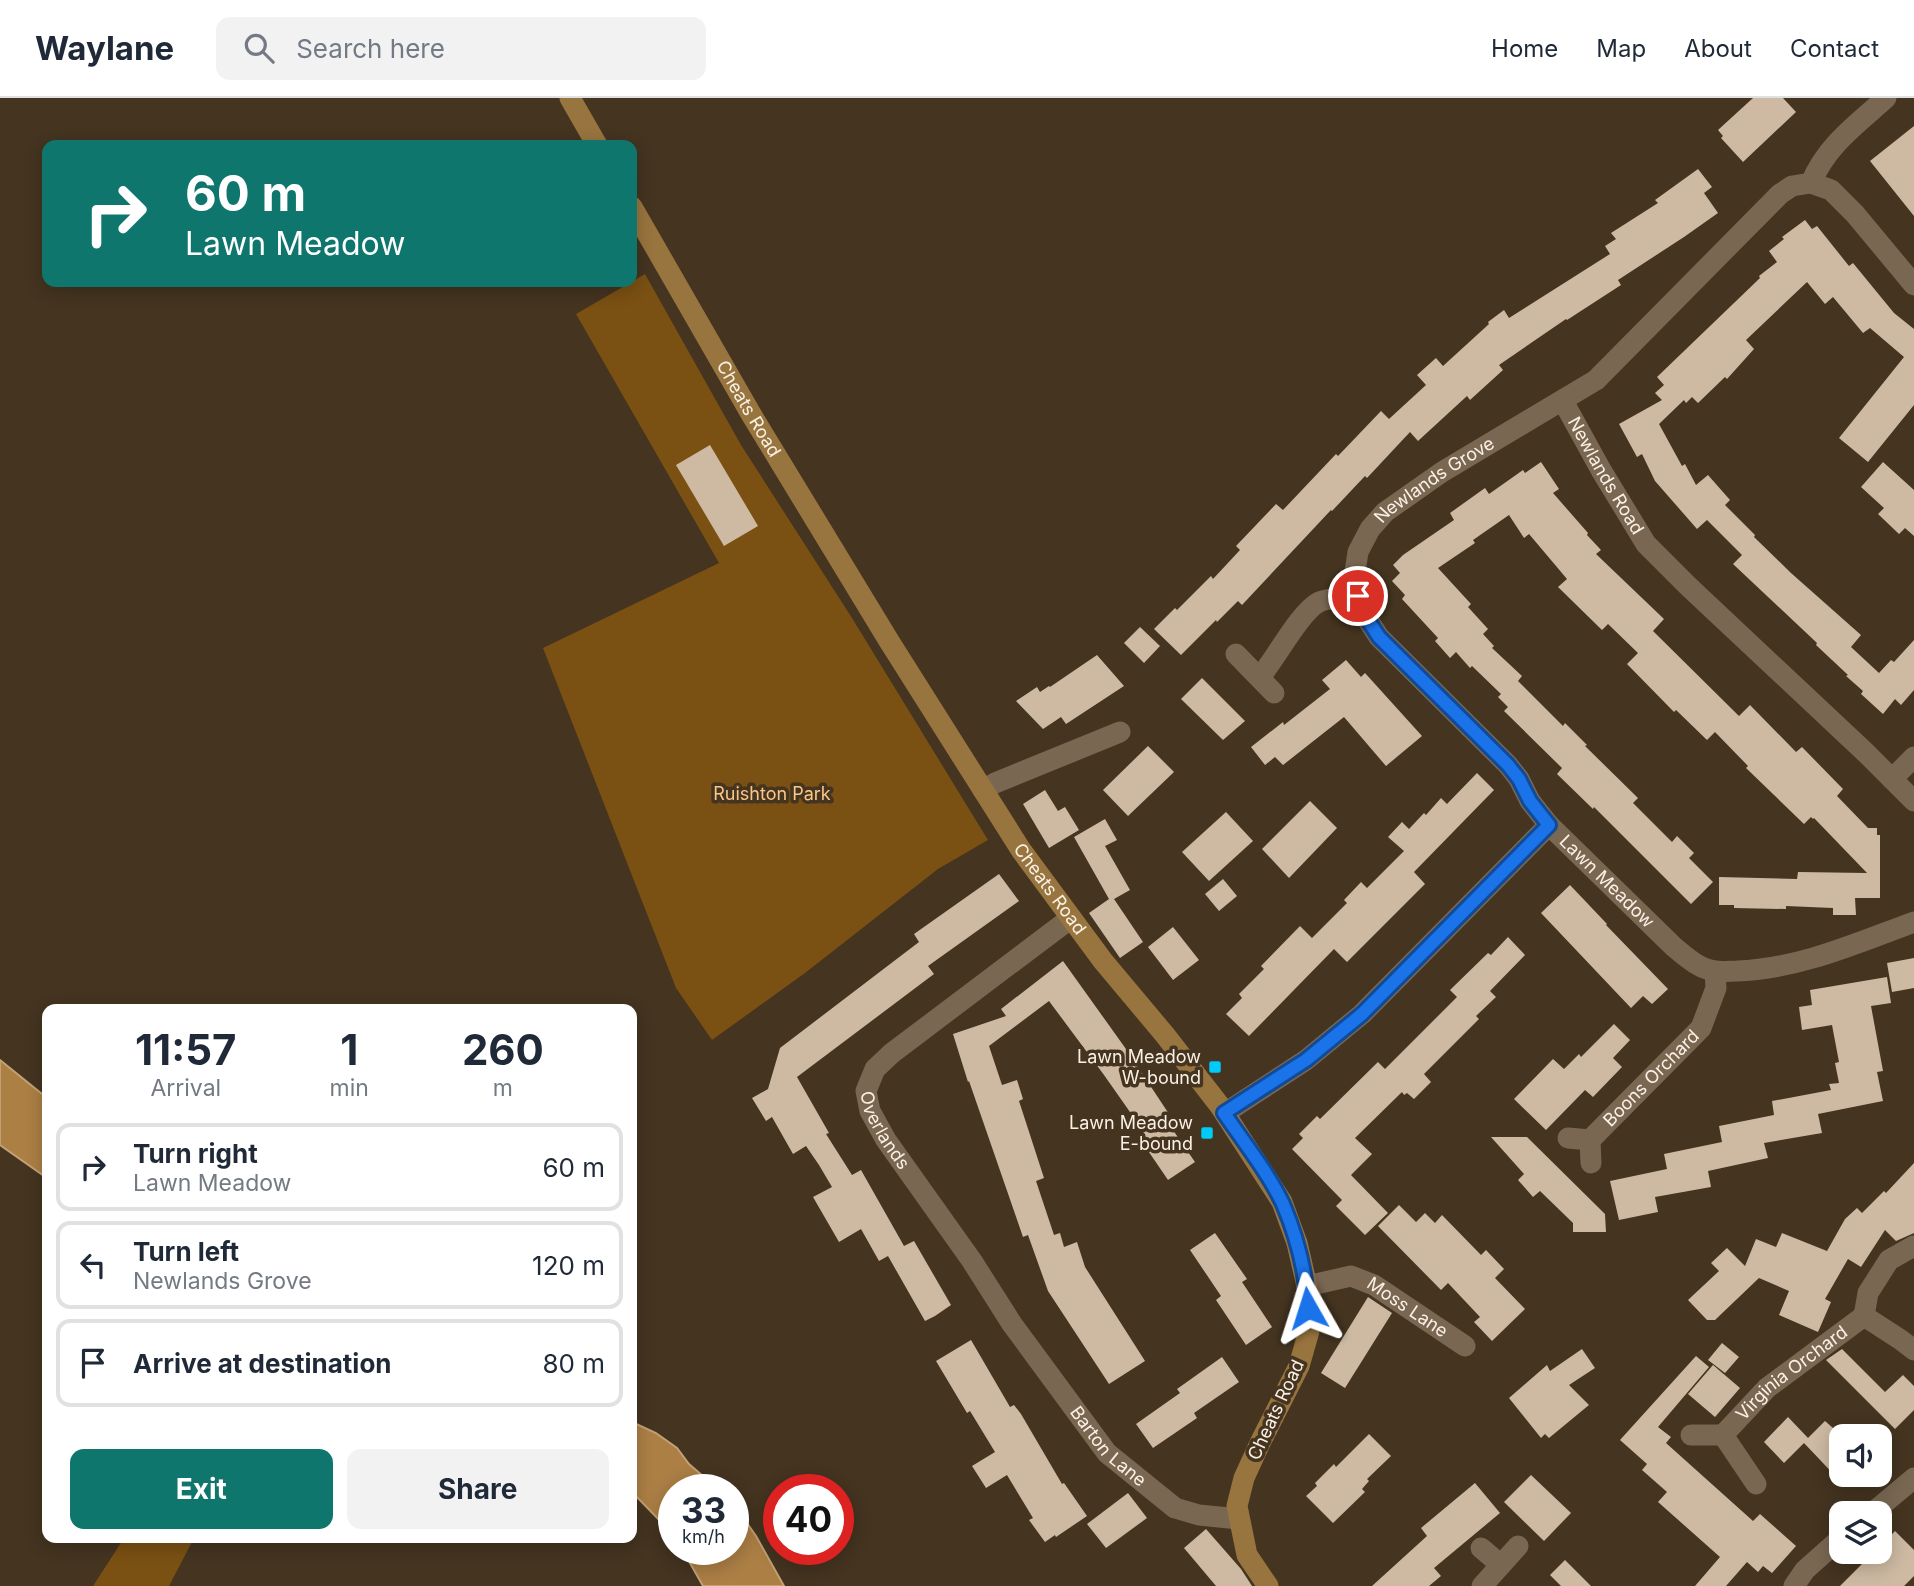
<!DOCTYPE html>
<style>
:root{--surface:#fff;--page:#f2f2f3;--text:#1f2937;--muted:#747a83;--line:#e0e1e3;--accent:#0f766e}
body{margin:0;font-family:Inter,sans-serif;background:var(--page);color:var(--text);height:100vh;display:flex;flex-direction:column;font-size:26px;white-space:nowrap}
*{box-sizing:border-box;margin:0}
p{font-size:23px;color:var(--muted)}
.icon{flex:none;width:38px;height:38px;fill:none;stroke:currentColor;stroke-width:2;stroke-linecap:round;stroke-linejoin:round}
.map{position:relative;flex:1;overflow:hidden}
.details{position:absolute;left:42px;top:906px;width:595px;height:539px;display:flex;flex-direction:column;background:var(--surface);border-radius:14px;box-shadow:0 4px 18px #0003}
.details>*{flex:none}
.banner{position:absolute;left:42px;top:42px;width:595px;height:147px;border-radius:14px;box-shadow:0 4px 18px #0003;background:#0f766e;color:#fff;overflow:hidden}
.buttons{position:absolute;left:1829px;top:1326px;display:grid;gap:14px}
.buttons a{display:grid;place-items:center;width:63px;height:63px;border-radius:14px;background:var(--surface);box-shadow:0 4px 18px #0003;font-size:35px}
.speed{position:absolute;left:658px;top:1376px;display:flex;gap:14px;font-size:35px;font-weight:700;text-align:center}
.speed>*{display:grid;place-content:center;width:91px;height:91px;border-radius:50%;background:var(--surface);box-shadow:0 4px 18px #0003;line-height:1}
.speed small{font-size:18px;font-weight:400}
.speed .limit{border:10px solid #d22;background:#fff;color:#111}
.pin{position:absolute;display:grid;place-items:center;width:60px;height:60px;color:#fff;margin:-30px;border:4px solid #fff;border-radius:50%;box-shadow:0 2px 7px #0007}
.me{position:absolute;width:77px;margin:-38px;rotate:354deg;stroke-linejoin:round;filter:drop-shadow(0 0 5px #0008)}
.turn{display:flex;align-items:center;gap:24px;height:147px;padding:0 28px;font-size:32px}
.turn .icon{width:91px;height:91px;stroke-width:2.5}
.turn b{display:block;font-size:49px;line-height:60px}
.eta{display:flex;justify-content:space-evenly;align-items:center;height:119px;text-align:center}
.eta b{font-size:42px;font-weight:700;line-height:49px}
.button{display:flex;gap:14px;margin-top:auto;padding:14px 28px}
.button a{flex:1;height:80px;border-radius:14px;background:var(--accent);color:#fff;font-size:28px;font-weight:700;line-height:80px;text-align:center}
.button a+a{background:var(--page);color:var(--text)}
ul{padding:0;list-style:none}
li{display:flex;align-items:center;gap:21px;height:88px;margin:0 14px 10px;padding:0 14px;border:4px solid var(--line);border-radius:14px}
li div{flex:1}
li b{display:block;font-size:26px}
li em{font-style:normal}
header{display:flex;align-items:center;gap:42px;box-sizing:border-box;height:98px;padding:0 35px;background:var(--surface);border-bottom:2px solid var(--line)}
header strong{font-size:33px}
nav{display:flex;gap:38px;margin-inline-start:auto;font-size:24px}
.search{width:490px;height:63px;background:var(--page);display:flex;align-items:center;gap:18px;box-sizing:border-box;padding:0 24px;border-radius:14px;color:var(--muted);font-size:26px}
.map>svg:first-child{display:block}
</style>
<header>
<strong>Waylane</strong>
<div class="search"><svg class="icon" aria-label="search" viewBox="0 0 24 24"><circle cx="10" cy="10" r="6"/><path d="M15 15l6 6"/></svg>Search here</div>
<nav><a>Home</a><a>Map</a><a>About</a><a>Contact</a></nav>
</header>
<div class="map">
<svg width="1914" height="1488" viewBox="0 0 1914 1488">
<rect width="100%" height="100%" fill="#443420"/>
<g fill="#7a5013">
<path d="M 645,176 L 741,347 L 852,520 L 988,742 L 938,771 L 805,875 L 712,942 L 676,890 L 543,550 L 719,465 L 576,216 Z"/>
<path d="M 124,1440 L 194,1440 L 169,1488 L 93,1488 Z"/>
</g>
<g fill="#ac7f45" stroke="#c3a175" stroke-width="2">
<path d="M 0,962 L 47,1000 L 47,1080 L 0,1047 Z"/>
<path d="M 632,1324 L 656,1335 L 677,1350 L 689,1366 L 718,1391 L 674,1391 L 674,1440 L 666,1429 L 632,1394 Z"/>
<path d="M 733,1405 L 756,1438 L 784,1488 L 703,1488 L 682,1451 L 733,1451 Z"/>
</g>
<g fill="#cebaa3">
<path d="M 1753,0 L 1783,0 L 1796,14 L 1743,64 L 1721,40 L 1723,38 L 1718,32 Z"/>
<path d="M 1914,28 L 1914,118 L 1870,63 Z"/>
<path d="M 1698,71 L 1712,89 L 1704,95 L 1718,115 L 1684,139 L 1618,182 L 1621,187 L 1567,222 L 1566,221 L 1499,267 L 1503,272 L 1470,302 L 1467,298 L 1418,343 L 1410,334 L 1367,380 L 1365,378 L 1332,413 L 1331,412 L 1242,507 L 1238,503 L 1217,524 L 1216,522 L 1181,557 L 1154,531 L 1175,510 L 1177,512 L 1211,478 L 1213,481 L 1240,452 L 1236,448 L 1276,406 L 1283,412 L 1336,356 L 1338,358 L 1381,313 L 1389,321 L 1426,287 L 1417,277 L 1436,260 L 1443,268 L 1489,226 L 1488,224 L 1504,212 L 1509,220 L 1610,156 L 1605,148 L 1616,141 L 1611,135 L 1658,105 L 1655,102 Z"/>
<path d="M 1805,122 L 1812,131 L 1817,128 L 1849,168 L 1853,165 L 1894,215 L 1914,231 L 1914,307 L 1868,364 L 1839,340 L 1904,259 L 1870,230 L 1863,235 L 1833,199 L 1825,206 L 1807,184 L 1746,242 L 1754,251 L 1727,281 L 1725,279 L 1698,305 L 1692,299 L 1686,305 L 1684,302 L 1659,326 L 1682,368 L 1685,366 L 1696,387 L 1708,377 L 1730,402 L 1725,407 L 1755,437 L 1754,439 L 1791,475 L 1861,537 L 1851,549 L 1879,575 L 1891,562 L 1894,564 L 1914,542 L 1914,592 L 1901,607 L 1895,601 L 1883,616 L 1861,596 L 1863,593 L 1846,578 L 1848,577 L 1816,547 L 1817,545 L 1733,466 L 1742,457 L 1707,422 L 1697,431 L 1655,383 L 1642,356 L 1637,359 L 1619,326 L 1662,302 L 1655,295 L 1664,287 L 1657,279 L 1760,180 L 1759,178 L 1777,164 L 1769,153 L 1784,141 L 1782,139 Z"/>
<path d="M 710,347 L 758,428 L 724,448 L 676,367 Z"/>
<path d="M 1541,364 L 1559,391 L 1553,395 L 1588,435 L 1587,437 L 1601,452 L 1596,456 L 1664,521 L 1653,533 L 1739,618 L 1750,607 L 1796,654 L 1802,649 L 1843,691 L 1837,698 L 1868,730 L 1877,730 L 1877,737 L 1880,737 L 1880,800 L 1855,800 L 1856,817 L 1833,817 L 1833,810 L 1786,808 L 1786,811 L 1734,810 L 1734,807 L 1719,807 L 1719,779 L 1797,781 L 1798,774 L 1867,775 L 1814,720 L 1813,721 L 1811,719 L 1804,726 L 1746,670 L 1748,668 L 1715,634 L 1707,642 L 1676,612 L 1674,614 L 1627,566 L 1638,555 L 1608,526 L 1602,532 L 1558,489 L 1567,481 L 1529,436 L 1524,440 L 1509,417 L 1473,442 L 1475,445 L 1438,470 L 1471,506 L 1468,509 L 1488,531 L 1483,536 L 1494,548 L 1492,550 L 1522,578 L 1518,583 L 1563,628 L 1565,625 L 1587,647 L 1585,648 L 1638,700 L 1633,705 L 1672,744 L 1677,738 L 1694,755 L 1689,760 L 1713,784 L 1691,806 L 1594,709 L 1593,711 L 1557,676 L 1562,670 L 1504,613 L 1508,609 L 1498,599 L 1501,596 L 1472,568 L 1470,570 L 1456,554 L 1450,560 L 1435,543 L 1438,540 L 1402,501 L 1405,497 L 1392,483 L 1400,475 L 1393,467 L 1403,457 L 1454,422 L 1450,415 L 1485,390 L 1489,396 L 1523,372 L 1525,375 Z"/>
<path d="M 1883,364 L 1914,392 L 1914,438 L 1905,430 L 1899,436 L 1878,416 L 1884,410 L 1861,389 Z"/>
<path d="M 1140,529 L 1160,548 L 1144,565 L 1124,545 Z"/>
<path d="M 1097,557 L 1124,588 L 1066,626 L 1061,619 L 1043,631 L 1016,603 L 1037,589 L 1040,594 L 1049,588 L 1050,589 Z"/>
<path d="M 1346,562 L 1361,579 L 1365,575 L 1422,638 L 1386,668 L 1344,619 L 1283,667 L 1275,659 L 1265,667 L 1251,649 L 1283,624 L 1284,627 L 1330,591 L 1322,582 Z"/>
<path d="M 1202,580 L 1245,623 L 1223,642 L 1181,601 Z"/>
<path d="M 1148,648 L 1174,674 L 1128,718 L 1103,692 Z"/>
<path d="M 1477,675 L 1494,692 L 1414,774 L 1425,786 L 1347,864 L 1334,851 L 1249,938 L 1226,916 L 1242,900 L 1239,896 L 1264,871 L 1261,868 L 1300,828 L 1312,840 L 1347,805 L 1344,802 L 1361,784 L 1367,790 L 1404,753 L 1388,739 L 1402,724 L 1409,731 L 1424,715 L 1426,717 L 1441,700 L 1447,706 Z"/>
<path d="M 1045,692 L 1058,713 L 1065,709 L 1079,732 L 1049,750 L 1023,706 Z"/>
<path d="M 1310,703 L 1337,730 L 1289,780 L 1262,751 Z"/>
<path d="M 1226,714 L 1253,743 L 1209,783 L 1182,754 Z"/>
<path d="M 1105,721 L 1117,742 L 1105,748 L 1130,792 L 1114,801 L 1143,844 L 1120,860 L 1089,815 L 1109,801 L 1074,739 Z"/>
<path d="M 999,776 L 1019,803 L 928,868 L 934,876 L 797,979 L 829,1035 L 826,1036 L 852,1077 L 861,1072 L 904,1148 L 914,1143 L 951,1207 L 935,1218 L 925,1223 L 888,1158 L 879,1163 L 861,1131 L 839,1144 L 813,1099 L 832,1089 L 819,1067 L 806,1048 L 793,1056 L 772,1019 L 766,1023 L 752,1000 L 768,991 L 780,950 L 919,844 L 914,836 Z"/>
<path d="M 1223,781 L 1237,798 L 1219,813 L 1205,796 Z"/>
<path d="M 1570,787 L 1607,826 L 1606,827 L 1668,891 L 1652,906 L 1643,898 L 1631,910 L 1541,815 Z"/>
<path d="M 1173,829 L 1199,862 L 1173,882 L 1148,849 Z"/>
<path d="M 1508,839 L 1525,857 L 1490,893 L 1496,899 L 1476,918 L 1479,921 L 1424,976 L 1431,984 L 1414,1001 L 1407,995 L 1404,997 L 1402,994 L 1355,1040 L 1372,1056 L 1351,1077 L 1388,1115 L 1365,1137 L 1336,1108 L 1342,1102 L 1292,1051 L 1303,1040 L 1299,1036 L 1317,1018 L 1320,1021 L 1378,964 L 1385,971 L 1457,899 L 1450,892 L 1488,855 L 1491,857 Z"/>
<path d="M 1914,860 L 1914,890 L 1892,894 L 1887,865 Z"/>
<path d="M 1063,863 L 1126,951 L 1169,1016 L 1164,1019 L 1195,1064 L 1168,1082 L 1138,1038 L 1144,1034 L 1104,977 L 1049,903 L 989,948 L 1002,987 L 1017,982 L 1023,1001 L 1019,1003 L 1044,1080 L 1036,1083 L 1054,1137 L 1060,1135 L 1064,1149 L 1077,1144 L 1085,1169 L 1145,1263 L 1109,1286 L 1048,1193 L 1028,1137 L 1023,1139 L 969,983 L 968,984 L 953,936 L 1006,918 L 1001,911 Z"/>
<path d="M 1887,879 L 1891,905 L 1871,908 L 1883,973 L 1877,974 L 1883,1003 L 1818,1016 L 1822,1035 L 1764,1045 L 1768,1060 L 1708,1073 L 1711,1089 L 1655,1099 L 1658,1114 L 1619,1122 L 1610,1083 L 1667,1071 L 1664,1056 L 1722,1044 L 1719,1028 L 1774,1017 L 1772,1003 L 1831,992 L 1829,986 L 1839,985 L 1835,965 L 1839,964 L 1832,927 L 1802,932 L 1799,909 L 1812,907 L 1810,892 Z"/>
<path d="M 1614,926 L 1630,942 L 1613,960 L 1622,969 L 1593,999 L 1585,992 L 1546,1032 L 1514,1001 L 1553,961 L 1564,971 L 1579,956 L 1581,959 Z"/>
<path d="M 1491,1039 L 1527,1039 L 1605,1116 L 1606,1134 L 1573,1134 L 1573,1125 L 1540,1093 L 1533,1099 L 1518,1082 L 1524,1076 Z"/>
<path d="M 1914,1065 L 1914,1135 L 1896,1143 L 1885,1132 L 1861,1169 L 1848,1161 L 1825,1201 L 1831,1204 L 1818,1234 L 1779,1217 L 1789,1193 L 1759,1180 L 1715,1222 L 1707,1222 L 1688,1202 L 1719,1173 L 1711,1165 L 1727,1150 L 1745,1168 L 1756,1141 L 1776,1149 L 1782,1135 L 1827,1153 L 1845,1121 L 1857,1110 L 1862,1115 L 1884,1093 L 1886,1095 Z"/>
<path d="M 1399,1107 L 1416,1124 L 1425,1115 L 1435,1125 L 1442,1117 L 1481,1157 L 1486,1152 L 1504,1171 L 1495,1180 L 1525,1211 L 1492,1243 L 1474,1224 L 1480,1219 L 1448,1185 L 1441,1192 L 1378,1128 Z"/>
<path d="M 1215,1135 L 1247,1181 L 1242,1184 L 1272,1229 L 1246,1247 L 1216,1202 L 1221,1198 L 1190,1152 Z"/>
<path d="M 1368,1199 L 1392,1215 L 1345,1290 L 1321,1275 Z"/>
<path d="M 971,1242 L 1010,1309 L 1014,1307 L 1021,1316 L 1062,1386 L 1064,1385 L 1087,1418 L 1056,1439 L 1055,1437 L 1045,1444 L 1029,1422 L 1033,1420 L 1007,1377 L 986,1390 L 972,1368 L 995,1354 L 970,1313 L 967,1315 L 936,1263 Z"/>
<path d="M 1722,1245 L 1739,1259 L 1725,1275 L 1708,1262 Z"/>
<path d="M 1582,1251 L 1595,1270 L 1569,1287 L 1589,1307 L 1549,1340 L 1545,1336 L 1541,1340 L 1509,1300 L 1547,1267 L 1550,1273 Z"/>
<path d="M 1842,1251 L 1885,1294 L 1903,1277 L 1914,1288 L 1914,1312 L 1895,1331 L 1826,1262 Z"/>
<path d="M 1696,1258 L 1709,1269 L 1658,1329 L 1671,1339 L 1666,1345 L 1753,1423 L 1760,1416 L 1796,1448 L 1772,1475 L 1763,1468 L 1758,1474 L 1747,1464 L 1726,1488 L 1695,1488 L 1720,1459 L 1658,1404 L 1667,1394 L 1642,1372 L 1647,1366 L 1620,1342 Z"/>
<path d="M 1222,1259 L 1239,1284 L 1194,1315 L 1197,1320 L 1153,1350 L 1136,1326 L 1180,1295 L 1177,1291 Z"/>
<path d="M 1713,1267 L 1740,1290 L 1715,1319 L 1688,1296 Z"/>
<path d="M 1788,1319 L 1808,1340 L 1825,1323 L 1841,1337 L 1841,1384 L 1804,1345 L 1784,1365 L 1764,1344 Z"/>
<path d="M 1369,1336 L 1391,1358 L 1367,1381 L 1369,1383 L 1362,1391 L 1365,1394 L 1333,1425 L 1306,1398 L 1317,1388 L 1315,1385 L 1334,1366 L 1336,1369 Z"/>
<path d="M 1531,1377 L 1571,1415 L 1544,1443 L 1504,1404 Z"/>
<path d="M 1475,1385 L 1500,1415 L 1434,1470 L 1441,1478 L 1429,1488 L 1372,1488 L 1427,1438 L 1421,1430 Z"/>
<path d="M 1128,1395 L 1147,1420 L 1106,1450 L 1087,1426 Z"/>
<path d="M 1206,1431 L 1241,1471 L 1252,1488 L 1216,1488 L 1184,1450 Z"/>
<path d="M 1895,1433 L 1914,1452 L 1914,1478 L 1904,1488 L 1840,1488 L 1874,1454 L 1880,1454 L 1880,1449 Z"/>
<path d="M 1565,1462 L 1591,1488 L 1561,1488 L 1550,1477 Z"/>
</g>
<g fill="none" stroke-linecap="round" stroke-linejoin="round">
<g stroke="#796752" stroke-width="21">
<path d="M 1811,85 L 1831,92 L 1855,116 L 1914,187"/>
<path id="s1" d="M 1563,303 L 1601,372 L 1646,446 L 1688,488 L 1866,655 L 1914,703"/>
<path d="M 1236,556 L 1274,595"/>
<path d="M 1260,579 C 1276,560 1300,514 1319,504 C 1330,499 1346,500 1358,498"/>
<path d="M 1892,681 L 1914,659"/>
<path d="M 983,692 L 995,685 L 1120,634"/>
<path id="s2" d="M 1549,727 L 1530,703 L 1519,681 L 1508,667 L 1379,539 L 1364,516 L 1358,498 L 1355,474 L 1358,454 L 1370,431 L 1385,414 L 1442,374 L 1596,282 L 1780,96 L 1792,88 L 1811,85 C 1826,48 1857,26 1886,0"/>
<path id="s3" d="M 1071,820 L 892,955 L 875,971 L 866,993 L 870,1013 L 886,1042 L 972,1163 L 1012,1226 L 1107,1355 L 1175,1410 L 1199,1417 L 1239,1421"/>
<path id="s4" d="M 1225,1015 L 1306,962 L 1362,916 L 1549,727 L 1674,849 C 1686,859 1699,871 1715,873 C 1722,874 1730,873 1737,873 C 1799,871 1857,845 1914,824"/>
<path d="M 1568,1040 L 1590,1042"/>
<path id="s5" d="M 1591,1065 L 1590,1042 L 1701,930 L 1716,890 L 1715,873"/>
<path id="s6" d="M 1307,1188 L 1351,1178 L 1374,1187 L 1465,1248"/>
<path d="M 1864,1218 L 1868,1195 L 1889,1162 L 1914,1148"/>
<path d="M 1691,1337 L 1723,1337"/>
<path id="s7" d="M 1756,1386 L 1723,1337 L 1767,1290 L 1864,1218 L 1901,1242 L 1914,1252"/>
<path d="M 1871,1416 L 1914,1380"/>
<path d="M 1481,1450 L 1501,1467"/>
<path d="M 1482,1488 L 1518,1448"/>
<path d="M 1794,1488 L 1805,1472 L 1841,1440"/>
</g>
<g stroke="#98743e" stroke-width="21">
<path d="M 570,0 L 597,47"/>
<path id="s8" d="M 632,109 L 751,316 L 889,543 L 1021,752 L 1103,863 L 1165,937 L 1220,1008 L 1282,1104 L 1297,1145 L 1307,1188 L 1309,1233 L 1299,1268 L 1260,1345 L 1244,1380 L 1237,1408 L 1247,1457 L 1268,1488"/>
</g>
</g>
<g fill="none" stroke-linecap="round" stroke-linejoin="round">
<g stroke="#114b97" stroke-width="18">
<path id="route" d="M 1308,1210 C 1306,1175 1297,1139 1283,1106 C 1269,1076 1243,1043 1224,1015 L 1306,962 L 1362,916 L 1549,727 L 1530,703 L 1519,681 L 1508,667 L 1379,539 L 1364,516 L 1358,498"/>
</g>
<use href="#route" stroke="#1a73e8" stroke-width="12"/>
</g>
<g fill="#00cbf9" stroke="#443420" stroke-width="2.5">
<rect x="1208" y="962" width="14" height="14" rx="3.5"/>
<rect x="1200" y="1028" width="14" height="14" rx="3.5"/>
</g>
<g text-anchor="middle" stroke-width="7" stroke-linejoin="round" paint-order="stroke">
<g font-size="18" fill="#faf0e4" stroke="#443420">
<text dy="6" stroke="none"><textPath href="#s8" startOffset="233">Cheats Road</textPath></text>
<text dy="6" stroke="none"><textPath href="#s1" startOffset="86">Newlands Road</textPath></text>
<text dy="6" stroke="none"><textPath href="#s2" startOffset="453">Newlands Grove</textPath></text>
<text dy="6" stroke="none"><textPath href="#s4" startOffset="516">Lawn Meadow</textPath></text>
<text dy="6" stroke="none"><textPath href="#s8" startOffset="800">Cheats Road</textPath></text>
<text dy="6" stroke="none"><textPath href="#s5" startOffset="110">Boons Orchard</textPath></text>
<text dy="6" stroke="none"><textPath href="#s3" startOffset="315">Overlands</textPath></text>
<text dy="6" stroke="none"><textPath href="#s6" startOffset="110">Moss Lane</textPath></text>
<text dy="6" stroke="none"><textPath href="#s7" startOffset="152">Virginia Orchard</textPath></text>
<text transform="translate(1276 1312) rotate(-65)" y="6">Cheats Road</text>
<text dy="6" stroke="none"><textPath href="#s3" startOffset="704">Barton Lane</textPath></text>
</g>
<g font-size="18" fill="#fac788" stroke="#443420">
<text x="772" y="702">Ruishton Park</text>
</g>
<g font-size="18" fill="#faf0e4" stroke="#443420" text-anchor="end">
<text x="1201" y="965">Lawn Meadow<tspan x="1201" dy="21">W-bound</tspan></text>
<text x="1193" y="1031">Lawn Meadow<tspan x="1193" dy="21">E-bound</tspan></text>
</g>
</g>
</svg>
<div class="buttons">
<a><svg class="icon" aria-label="sound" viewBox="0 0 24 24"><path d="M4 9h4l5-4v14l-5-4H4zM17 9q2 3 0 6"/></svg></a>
<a><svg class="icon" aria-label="layers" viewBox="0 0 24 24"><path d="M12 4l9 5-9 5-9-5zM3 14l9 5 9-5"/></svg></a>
</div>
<div class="speed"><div>33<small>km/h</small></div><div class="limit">40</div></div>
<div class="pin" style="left:1358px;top:498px;background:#d93025"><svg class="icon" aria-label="arrive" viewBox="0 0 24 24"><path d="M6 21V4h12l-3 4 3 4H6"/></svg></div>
<svg class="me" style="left:1308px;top:1210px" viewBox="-20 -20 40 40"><path d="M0-17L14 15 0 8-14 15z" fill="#1a73e8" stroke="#fff" stroke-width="4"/></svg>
<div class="banner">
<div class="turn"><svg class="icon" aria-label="right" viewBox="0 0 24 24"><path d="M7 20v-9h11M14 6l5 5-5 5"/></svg><div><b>60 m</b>Lawn Meadow</div></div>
</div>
<section class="details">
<div class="eta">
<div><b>11:57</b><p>Arrival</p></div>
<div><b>1</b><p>min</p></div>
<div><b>260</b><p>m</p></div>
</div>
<ul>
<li><svg class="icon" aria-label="right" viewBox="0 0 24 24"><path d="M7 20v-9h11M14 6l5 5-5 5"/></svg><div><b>Turn right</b><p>Lawn Meadow</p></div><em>60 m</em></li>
<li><svg class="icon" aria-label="left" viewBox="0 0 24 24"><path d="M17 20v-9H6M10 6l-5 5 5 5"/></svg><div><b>Turn left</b><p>Newlands Grove</p></div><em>120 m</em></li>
<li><svg class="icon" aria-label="arrive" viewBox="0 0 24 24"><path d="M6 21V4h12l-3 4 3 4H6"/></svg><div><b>Arrive at destination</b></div><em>80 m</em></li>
</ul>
<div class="button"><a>Exit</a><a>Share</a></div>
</section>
</div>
